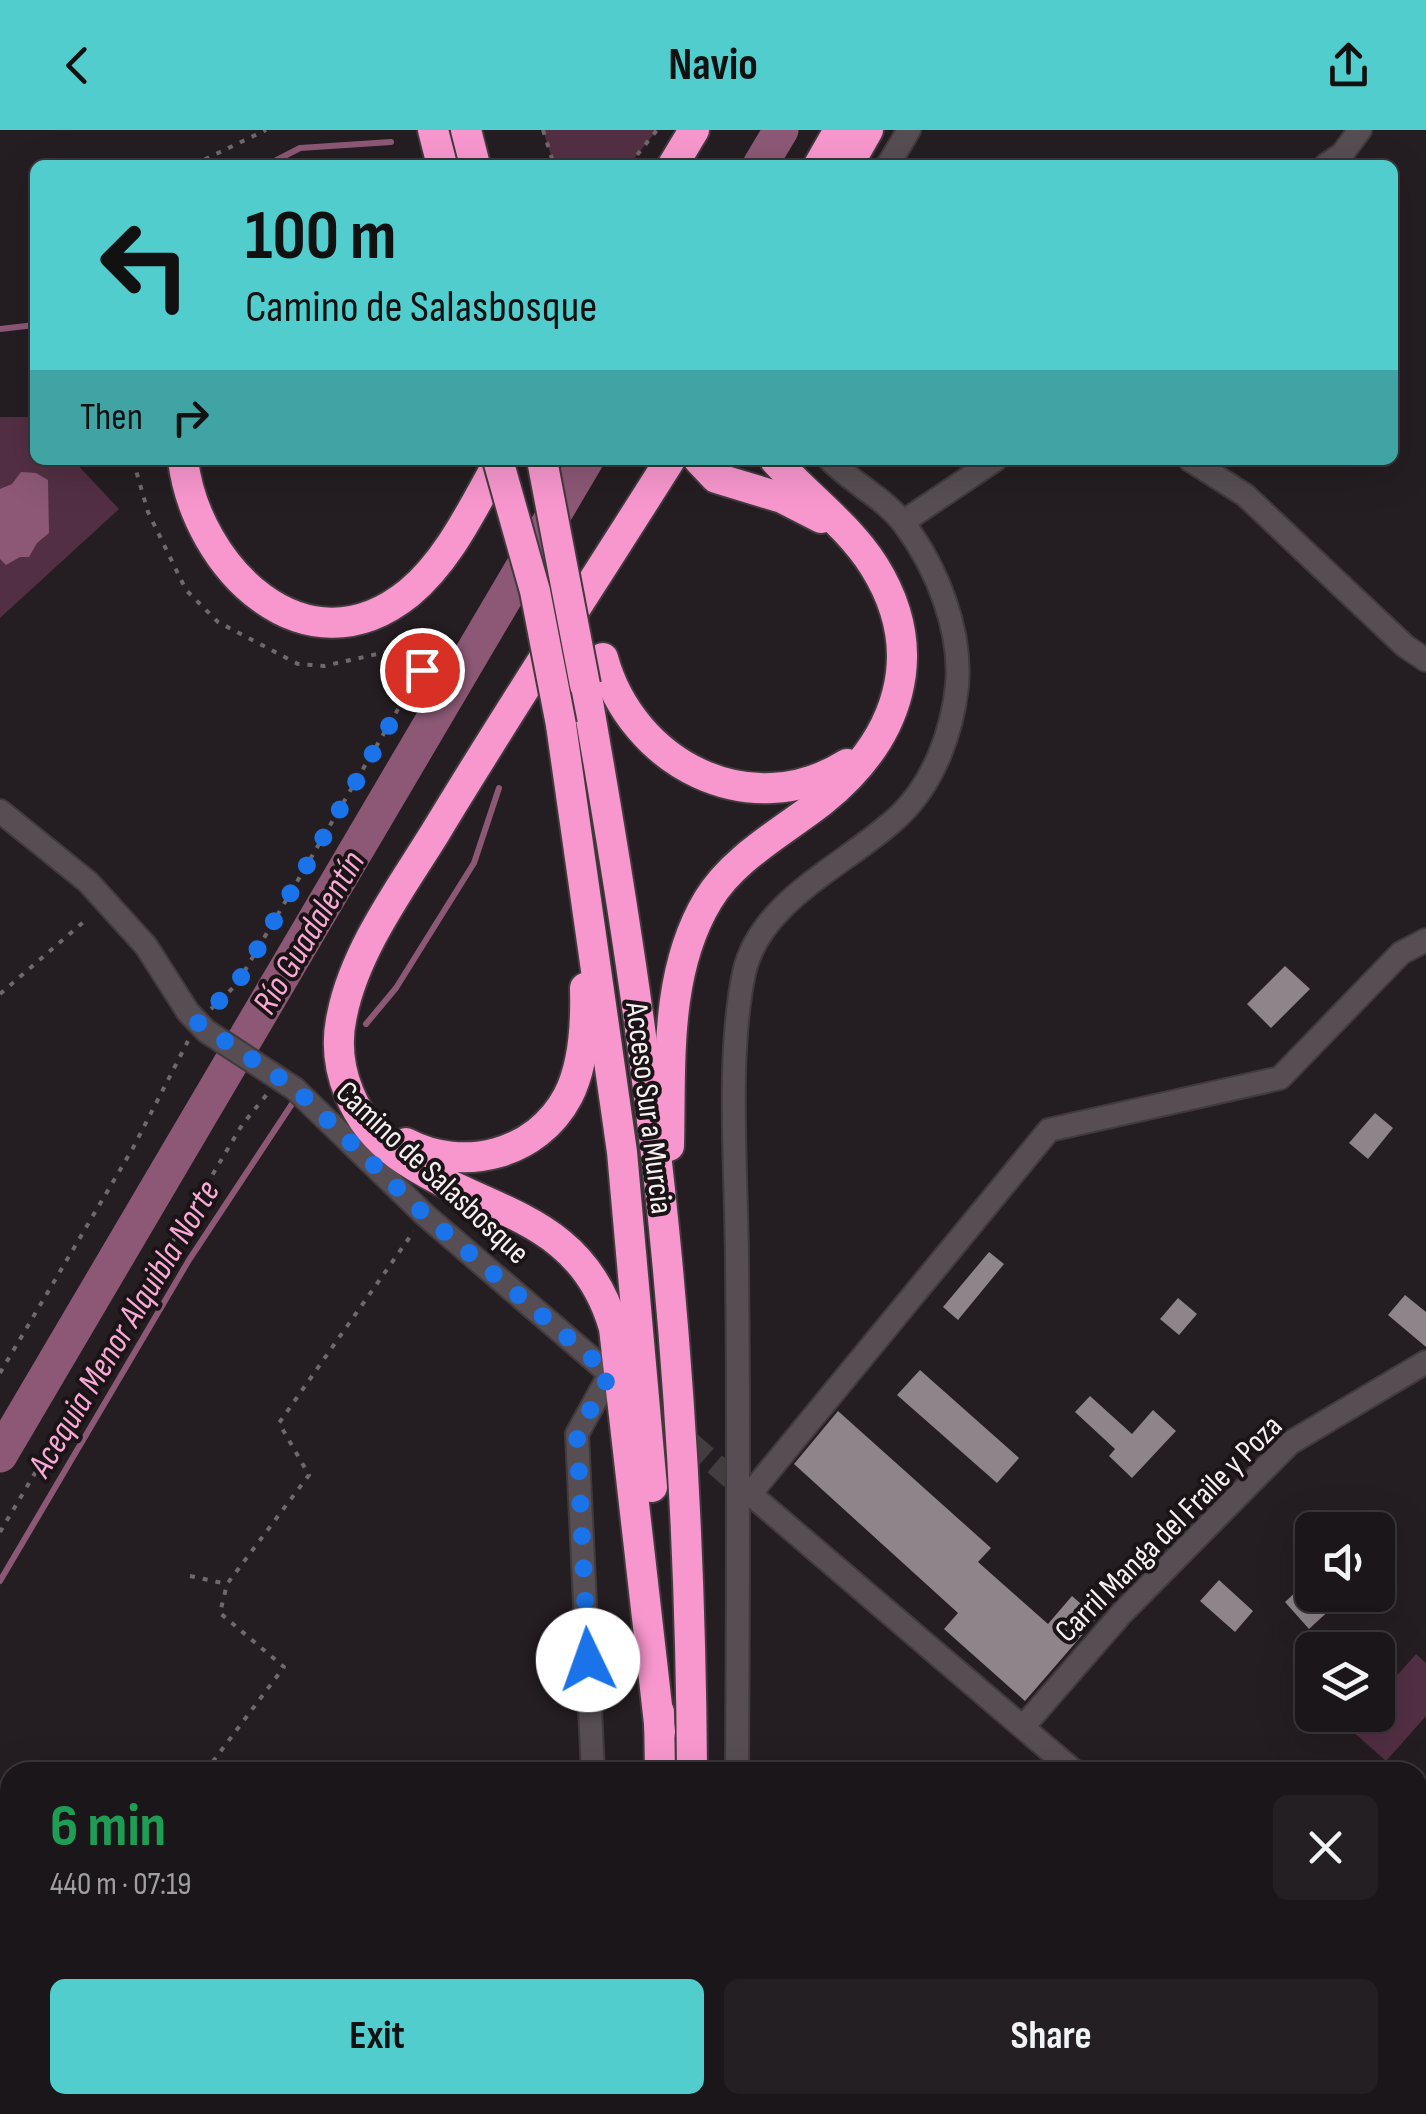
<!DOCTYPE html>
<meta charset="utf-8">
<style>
:root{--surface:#1b1619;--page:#241f22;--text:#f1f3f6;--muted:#a09fa2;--line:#393538;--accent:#52cdcd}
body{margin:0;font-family:"Sofia Sans Condensed",sans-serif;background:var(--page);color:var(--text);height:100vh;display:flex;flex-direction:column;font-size:38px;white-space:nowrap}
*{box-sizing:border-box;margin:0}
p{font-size:32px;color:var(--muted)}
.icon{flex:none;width:55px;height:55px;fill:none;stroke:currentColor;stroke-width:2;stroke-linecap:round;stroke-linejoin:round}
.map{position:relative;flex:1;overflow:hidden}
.drawer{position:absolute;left:0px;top:1632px;width:1428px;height:352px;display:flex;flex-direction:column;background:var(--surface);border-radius:30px 30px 0 0;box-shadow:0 10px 40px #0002,0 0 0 2px var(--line)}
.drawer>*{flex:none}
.top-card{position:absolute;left:30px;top:30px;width:1368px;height:305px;border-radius:15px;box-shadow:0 10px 40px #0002,0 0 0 2px var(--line);background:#52cdcd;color:#111;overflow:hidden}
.controls{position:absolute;left:1295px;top:1382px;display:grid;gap:20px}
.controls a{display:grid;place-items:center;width:100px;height:100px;border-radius:15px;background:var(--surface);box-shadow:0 10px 40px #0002,0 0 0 2px var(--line);font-size:50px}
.pin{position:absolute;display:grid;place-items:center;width:85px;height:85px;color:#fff;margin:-42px;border:5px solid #fff;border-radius:50%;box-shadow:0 2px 10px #0007}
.me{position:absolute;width:110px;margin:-55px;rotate:357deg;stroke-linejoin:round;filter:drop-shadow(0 0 8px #0008)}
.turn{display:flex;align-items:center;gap:35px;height:210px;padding:0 50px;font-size:45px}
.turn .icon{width:130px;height:130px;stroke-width:2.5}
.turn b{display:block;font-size:70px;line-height:85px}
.then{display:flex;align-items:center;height:95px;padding:0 50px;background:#0003;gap:20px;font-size:38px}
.round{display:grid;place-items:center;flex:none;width:105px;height:105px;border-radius:15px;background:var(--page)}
.overview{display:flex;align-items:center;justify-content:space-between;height:170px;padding:0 50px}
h1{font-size:60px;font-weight:700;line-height:75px;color:#1e9e55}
.cta{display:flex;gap:20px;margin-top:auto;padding:20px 50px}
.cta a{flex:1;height:115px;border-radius:15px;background:var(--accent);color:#111;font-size:40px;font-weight:700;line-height:115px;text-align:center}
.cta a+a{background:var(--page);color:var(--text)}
header{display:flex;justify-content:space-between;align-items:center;height:130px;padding:0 50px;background:var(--accent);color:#111;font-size:45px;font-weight:700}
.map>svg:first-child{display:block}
</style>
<header><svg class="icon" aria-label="back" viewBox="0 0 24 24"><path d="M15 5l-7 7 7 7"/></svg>Navio<svg class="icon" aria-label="share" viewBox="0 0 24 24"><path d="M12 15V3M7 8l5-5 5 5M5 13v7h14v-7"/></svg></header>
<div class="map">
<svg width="1426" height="1984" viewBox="0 0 1426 1984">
<rect width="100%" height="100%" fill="#241d21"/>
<g fill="#532f43">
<path d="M 543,0 L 657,0 L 629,35 L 554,35 Z"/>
<path d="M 0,287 L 33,287 L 35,330 L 73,330 L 119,379 L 0,488 Z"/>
<path d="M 1416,1524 L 1426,1533 L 1426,1586 L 1386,1631 L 1350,1599 L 1362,1585 L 1378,1585 L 1378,1567 Z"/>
</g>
<path fill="#8c5875" d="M 21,342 L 36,343 L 48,350 L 49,403 L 37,413 L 29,427 L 20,427 L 6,435 L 0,429 L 0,359 L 12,354 Z"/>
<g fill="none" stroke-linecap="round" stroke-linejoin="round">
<g stroke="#8c5875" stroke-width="6">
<path d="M 267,35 L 300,18 L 391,12"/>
<path d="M 0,199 L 35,195"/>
<path d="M 366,894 L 396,858 L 474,733 L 499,658"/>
<path d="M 0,1451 L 189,1130 L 292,974"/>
<path d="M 311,1984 L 318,1975"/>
</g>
<g stroke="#8c5875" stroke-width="35">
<path d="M 760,35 L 781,0"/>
<path d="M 0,1325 L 586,330"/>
</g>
</g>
<g fill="#8e858a">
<path d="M 1285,836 L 1310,859 L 1271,898 L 1247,874 Z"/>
<path d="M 1375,983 L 1393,998 L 1368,1029 L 1349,1013 Z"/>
<path d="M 989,1122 L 1004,1134 L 958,1190 L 943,1177 Z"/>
<path d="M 1405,1165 L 1426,1182 L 1426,1217 L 1388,1185 Z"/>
<path d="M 1178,1168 L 1197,1184 L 1179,1205 L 1160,1189 Z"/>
<path d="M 920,1240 L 1019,1328 L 997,1353 L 897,1265 Z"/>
<path d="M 1090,1266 L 1132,1304 L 1153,1280 L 1176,1301 L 1132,1348 L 1109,1326 L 1115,1319 L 1075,1282 Z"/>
<path d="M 838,1281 L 991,1418 L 978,1432 L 1048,1494 L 1072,1466 L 1097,1488 L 1025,1571 L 944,1499 L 958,1483 L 794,1334 Z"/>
<path d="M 1312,1447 L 1312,1465 L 1346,1465 L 1309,1499 L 1285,1472 Z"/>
<path d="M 1219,1450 L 1253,1481 L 1235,1502 L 1200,1471 Z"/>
</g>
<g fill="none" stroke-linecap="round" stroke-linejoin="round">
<path stroke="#443d40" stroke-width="22" stroke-dasharray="22 11" stroke-linecap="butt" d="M 640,1269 L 739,1355"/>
<g stroke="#403a3d" stroke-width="26">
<g id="minor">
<path d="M 888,35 L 909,0"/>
<path d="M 1326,35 L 1342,24 L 1360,0"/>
<path d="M 1190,330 L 1245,365 L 1405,516 L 1426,530"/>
<path d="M 903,392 L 995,330"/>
<path d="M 0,681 L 88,752 L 146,816 L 188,882 L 206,901 L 295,959 L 425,1085 L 610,1244 L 577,1304 L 593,1642"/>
<path d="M 742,1357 L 1075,1642"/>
<path d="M 750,1364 L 1049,1000 L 1280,948 L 1401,823 L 1426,810"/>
<path d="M 1023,1597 L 1122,1483 L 1290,1313 L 1426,1232"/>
<path d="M 737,1642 C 738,1474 739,1305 737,1137 C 737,1047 726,929 744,843 C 760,769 850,733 900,685 C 934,652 952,602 957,556 C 962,501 937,438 904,394 C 886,369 852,353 830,330"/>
<path d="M 1418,1935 L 1426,1942"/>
<path d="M 608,1975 L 608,1984"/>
<path d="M 730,1984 L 731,1975"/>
</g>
</g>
<g stroke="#403a3d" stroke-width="34">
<g id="highway">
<path d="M 433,0 L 442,35"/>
<path d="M 466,0 L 475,35"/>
<path d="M 673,35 L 694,0"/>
<path d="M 819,35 L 839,0"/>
<path d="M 848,35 L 868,0"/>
<path d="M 183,330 C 196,437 305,547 409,463 C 450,429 474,375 500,330"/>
<path d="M 699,330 L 716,348 L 782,368 L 821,388"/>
<path d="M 603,528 C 632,634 750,695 847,634"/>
<path d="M 585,555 C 618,742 648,930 666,1119 C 683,1293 691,1468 692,1642"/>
<path d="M 561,595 L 622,1022 L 652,1357"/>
<path d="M 406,1013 C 463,1043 537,1025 568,966 C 584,935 586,892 585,858"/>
<path d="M 669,1016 C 671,935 664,843 708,770 C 733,728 784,701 822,671 C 898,610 929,524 874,436 C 848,395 807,366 775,330"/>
<path d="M 659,1582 L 660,1642"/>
<path d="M 660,1602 L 614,1198 C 580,1081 482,1085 398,1025 C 354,993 330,938 342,885 C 355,820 401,758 435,703 C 511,577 592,454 670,330"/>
<path d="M 656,1984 L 656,1975"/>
<path d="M 688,1984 L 689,1975"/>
</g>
</g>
<g stroke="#6f686c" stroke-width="4" stroke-dasharray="5 8" stroke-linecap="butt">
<path d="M 543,0 L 554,35"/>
<path d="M 193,35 L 266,0"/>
<path d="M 629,35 L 657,0"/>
<path d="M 133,330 L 148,382 L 186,460 L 218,492 L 298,534 L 324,536 L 386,522 L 412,525 L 421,540 L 237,854 L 211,879"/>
<path d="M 0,864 L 87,789"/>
<path d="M 0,1243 L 133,1018 L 188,911"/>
<path d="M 0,1402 L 242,995 L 268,963"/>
<path d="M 190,1446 L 227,1454"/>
<path d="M 205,1642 L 284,1537 L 220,1483 L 227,1454 L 309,1345 L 279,1293 L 414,1101"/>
</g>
<use href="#minor" stroke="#564e52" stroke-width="22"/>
<use href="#highway" stroke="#f897ce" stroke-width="30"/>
<g stroke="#403a3d" stroke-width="34" stroke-linecap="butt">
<g id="highway-bridge">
<path d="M 498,330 L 535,461 L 561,595"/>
<path d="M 542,330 L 585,555"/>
</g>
</g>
<use href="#highway-bridge" stroke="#f897ce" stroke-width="30"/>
</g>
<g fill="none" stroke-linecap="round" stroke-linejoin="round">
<path stroke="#1a73e8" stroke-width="18" stroke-dasharray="0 32.4" d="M 422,540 L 237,854 L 197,892 L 296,959 L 425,1085 L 610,1244 L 577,1304 L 588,1530"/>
</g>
<g text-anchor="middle" stroke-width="8" stroke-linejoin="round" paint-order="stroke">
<g font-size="32" fill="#f6f0f3" stroke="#1b1417">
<text transform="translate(650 978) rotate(83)" y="11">Acceso Sur a Murcia</text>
<text transform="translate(433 1042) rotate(43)" y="11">Camino de Salasbosque</text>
<text transform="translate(1168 1398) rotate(-45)" y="11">Carril Manga del Fraile y Poza</text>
</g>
<g font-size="35" font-style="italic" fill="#f8a9d5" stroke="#1b1417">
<text transform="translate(308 802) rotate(-59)" y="12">Río Guadalentín</text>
<text transform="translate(123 1198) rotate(-59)" y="12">Acequia Menor Alquibla Norte</text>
</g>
</g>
</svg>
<div class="controls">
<a><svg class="icon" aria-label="sound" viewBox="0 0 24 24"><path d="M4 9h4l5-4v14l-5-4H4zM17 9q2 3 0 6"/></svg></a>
<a><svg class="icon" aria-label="layers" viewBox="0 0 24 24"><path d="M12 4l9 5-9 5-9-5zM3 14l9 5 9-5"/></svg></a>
</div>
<div class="pin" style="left:422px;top:540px;background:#d93025"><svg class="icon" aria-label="arrive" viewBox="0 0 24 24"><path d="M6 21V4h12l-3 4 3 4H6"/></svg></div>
<svg class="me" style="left:588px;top:1530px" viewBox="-20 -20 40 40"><circle r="19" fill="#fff"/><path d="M0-13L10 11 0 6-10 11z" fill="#1a73e8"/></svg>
<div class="top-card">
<div class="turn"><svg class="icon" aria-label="left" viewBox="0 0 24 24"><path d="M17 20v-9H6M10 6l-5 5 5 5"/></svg><div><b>100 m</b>Camino de Salasbosque</div></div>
<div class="then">Then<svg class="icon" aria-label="right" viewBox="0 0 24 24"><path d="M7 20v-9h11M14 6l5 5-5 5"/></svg></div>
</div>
<section class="drawer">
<div class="overview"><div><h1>6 min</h1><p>440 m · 07:19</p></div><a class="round"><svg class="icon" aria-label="close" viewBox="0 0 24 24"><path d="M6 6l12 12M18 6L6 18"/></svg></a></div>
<div class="cta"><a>Exit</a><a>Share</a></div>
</section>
</div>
